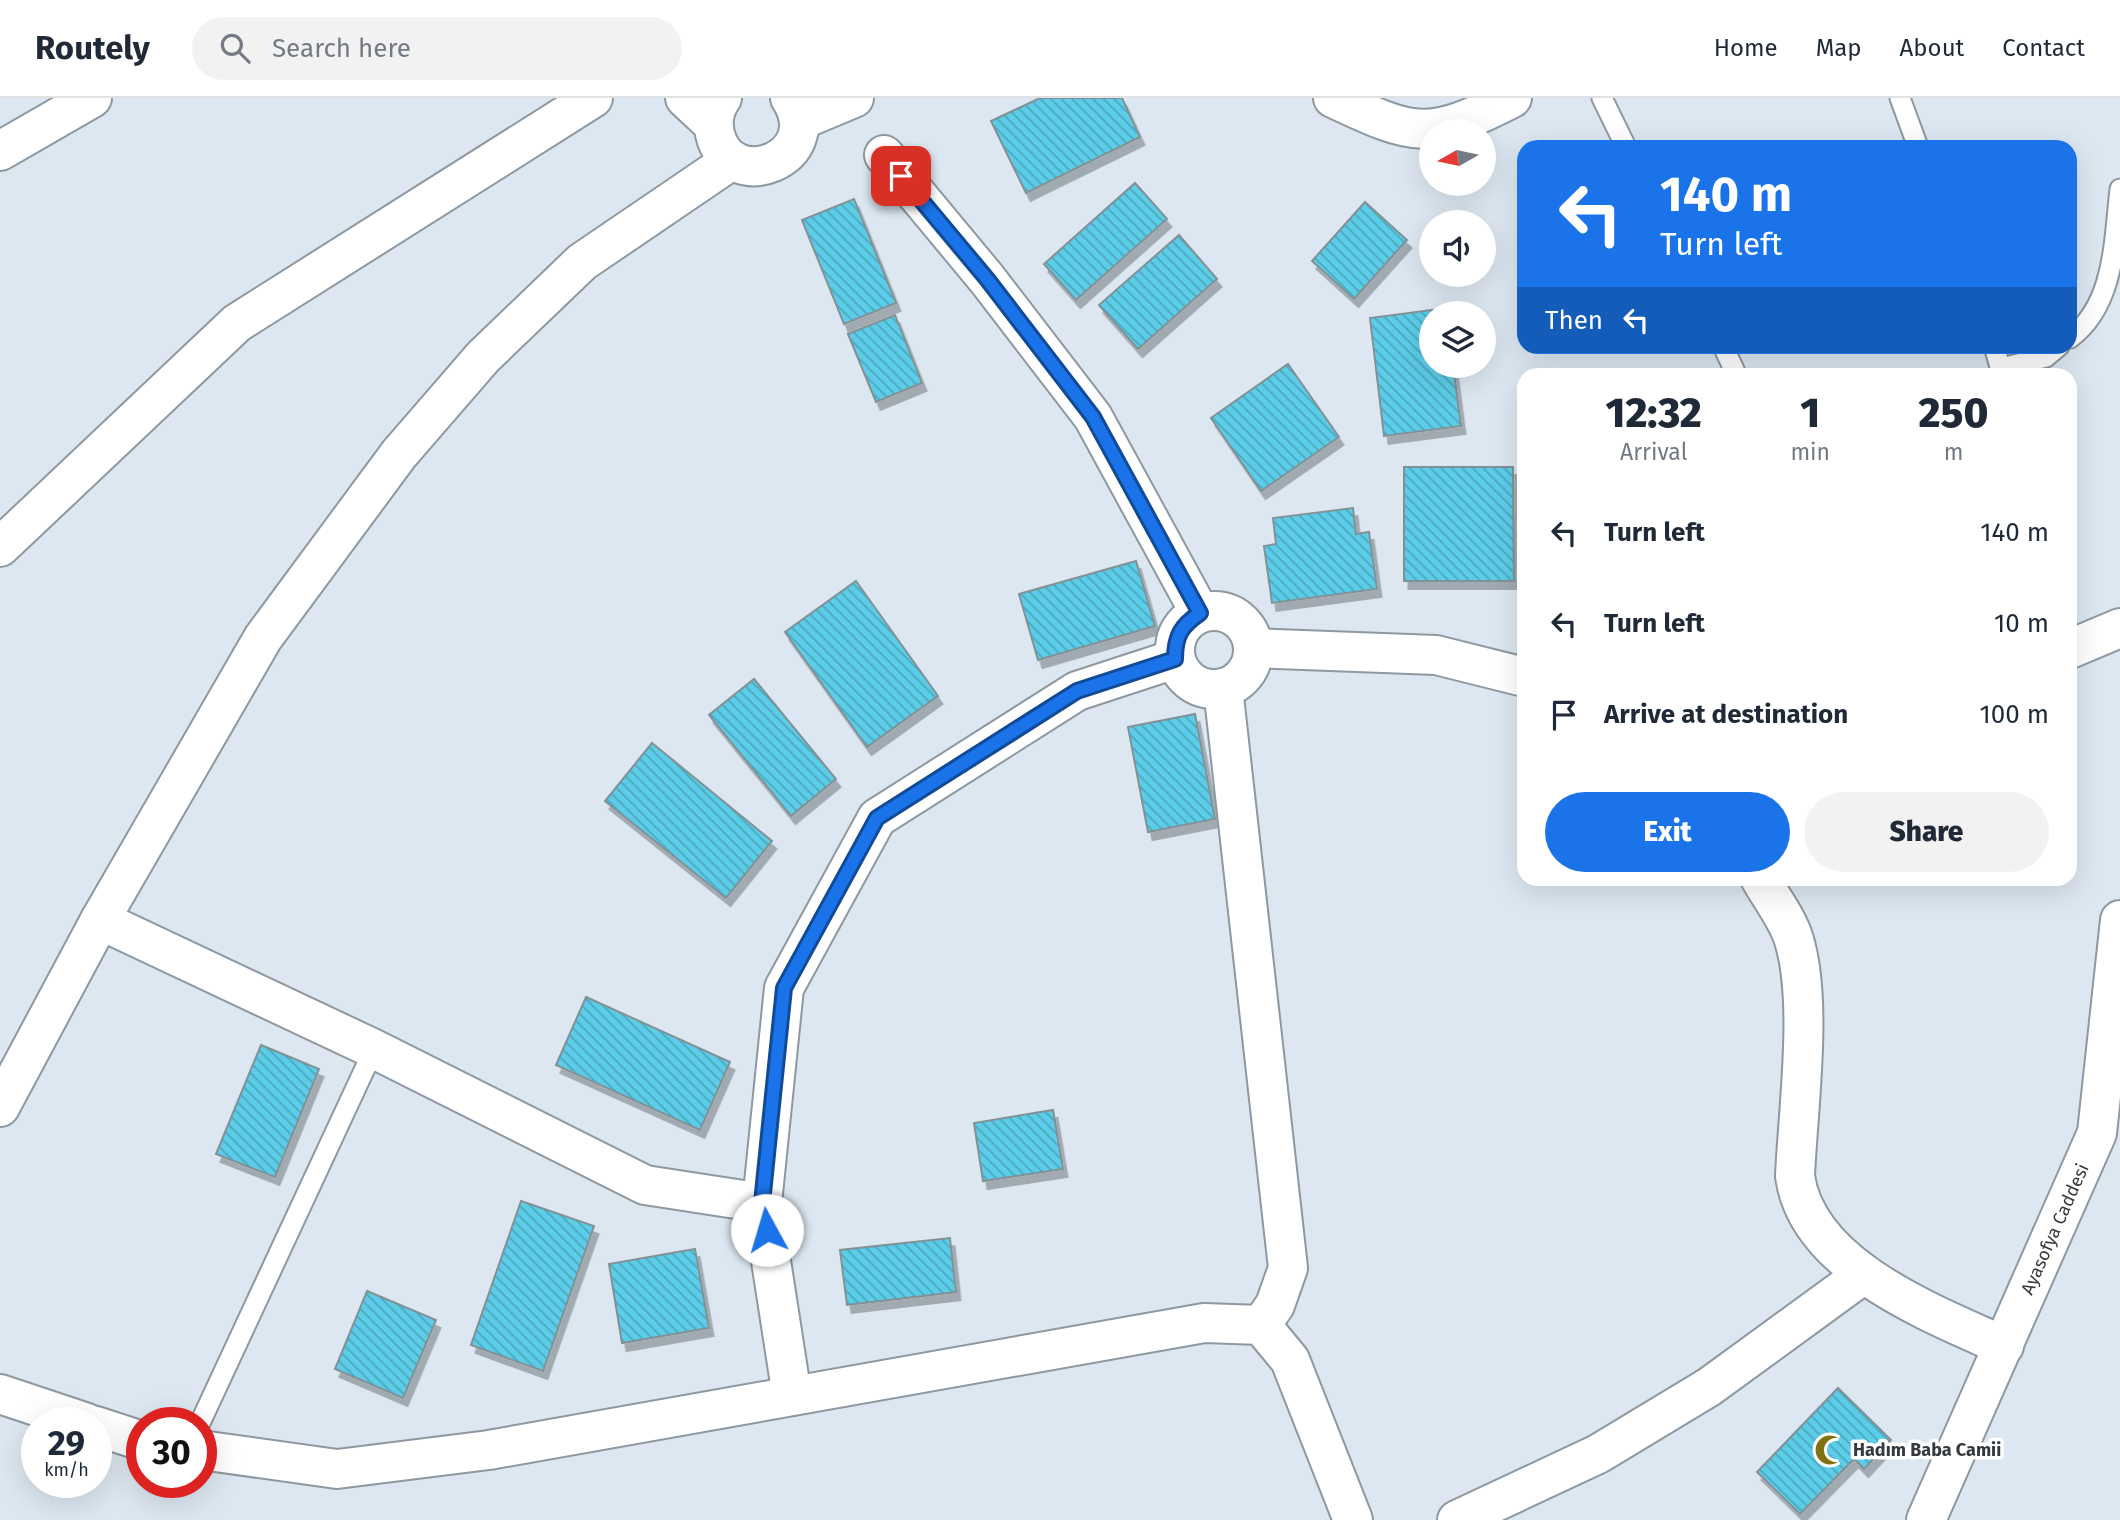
<!DOCTYPE html>
<meta charset="utf-8">
<style>
:root{--surface:#fff;--page:#f2f2f3;--text:#1f2937;--muted:#747a83;--line:#e0e1e3;--accent:#1a73e8}
body{margin:0;font-family:"Fira Sans",sans-serif;background:var(--page);color:var(--text);height:100vh;display:flex;flex-direction:column;font-size:26px;white-space:nowrap}
*{box-sizing:border-box;margin:0}
p{font-size:23px;color:var(--muted)}
.icon{flex:none;width:38px;height:38px;fill:none;stroke:currentColor;stroke-width:2;stroke-linecap:round;stroke-linejoin:round}
.map{position:relative;flex:1;overflow:hidden}
.details{position:absolute;left:1517px;top:270px;width:560px;height:518px;display:flex;flex-direction:column;background:var(--surface);border-radius:21px;box-shadow:0 7px 28px #0002}
.details>*{flex:none}
.banner{position:absolute;left:1517px;top:42px;width:560px;height:214px;border-radius:21px;box-shadow:0 7px 28px #0002;background:#1a73e8;color:#fff;overflow:hidden}
.needle{width:46px;rotate:261deg}
.tools{position:absolute;left:1419px;top:21px;display:grid;gap:14px}
.tools a{display:grid;place-items:center;width:77px;height:77px;border-radius:50%;background:var(--surface);box-shadow:0 7px 28px #0002;font-size:35px}
.speed{position:absolute;left:21px;top:1309px;display:flex;gap:14px;font-size:35px;font-weight:700;text-align:center}
.speed>*{display:grid;place-content:center;width:91px;height:91px;border-radius:50%;background:var(--surface);box-shadow:0 7px 28px #0002;line-height:1}
.speed small{font-size:18px;font-weight:400}
.speed .limit{border:10px solid #d22;background:#fff;color:#111}
.pin{position:absolute;display:grid;place-items:center;width:60px;height:60px;color:#fff;margin:-30px;border-radius:14px;box-shadow:0 4px 10px #0006}
.me{position:absolute;width:77px;margin:-38px;rotate:354deg;stroke-linejoin:round;filter:drop-shadow(0 0 5px #0008)}
.turn{display:flex;align-items:center;gap:24px;height:147px;padding:0 28px;font-size:32px}
.turn .icon{width:91px;height:91px;stroke-width:2.5}
.turn b{display:block;font-size:49px;line-height:60px}
.then{display:flex;align-items:center;height:66px;padding:0 28px;background:#0003;gap:14px;font-size:26px}
.eta{display:flex;justify-content:space-evenly;align-items:center;height:119px;text-align:center}
.eta b{font-size:42px;font-weight:800;line-height:49px}
.button{display:flex;gap:14px;margin-top:auto;padding:14px 28px}
.button a{flex:1;height:80px;border-radius:42px;background:var(--accent);color:#fff;font-size:28px;font-weight:800;line-height:80px;text-align:center}
.button a+a{background:var(--page);color:var(--text)}
ul{padding:0;list-style:none}
li{display:flex;align-items:center;gap:21px;height:91px;padding:0 28px}
li div{flex:1}
li b{display:block;font-size:26px}
li em{font-style:normal}
header{display:flex;align-items:center;gap:42px;box-sizing:border-box;height:98px;padding:0 35px;background:var(--surface);border-bottom:2px solid var(--line)}
header strong{font-size:33px}
nav{display:flex;gap:38px;margin-inline-start:auto;font-size:24px}
.search{width:490px;height:63px;background:var(--page);display:flex;align-items:center;gap:18px;box-sizing:border-box;padding:0 24px;border-radius:38px;color:var(--muted);font-size:26px}
.map>svg:first-child{display:block}
</style>
<header>
<strong>Routely</strong>
<div class="search"><svg class="icon" aria-label="search" viewBox="0 0 24 24"><circle cx="10" cy="10" r="6"/><path d="M15 15l6 6"/></svg>Search here</div>
<nav><a>Home</a><a>Map</a><a>About</a><a>Contact</a></nav>
</header>
<div class="map">
<svg width="2120" height="1422" viewBox="0 0 2120 1422">
<defs>
<pattern id="building-back-hatch" width="6" height="6" patternUnits="userSpaceOnUse" patternTransform="scale(1.75)"><rect width="6" height="6" fill="#5bcde8"/><path d="M-1 5l2 2M0 0l6 6M5-1l2 2" fill="none" stroke="#4ca7bd"/></pattern>
<filter id="shadow"><feDropShadow dx="4.5" dy="8" stdDeviation="0" flood-color="#0004"/></filter>
</defs>
<rect width="100%" height="100%" fill="#dce7f1"/>
<g fill="url(#building-back-hatch)" stroke="#829195" stroke-width="2" filter="url(#shadow)">
<path d="M 1040,0 L 1122,0 L 1140,39 L 1026,95 L 991,23 Z"/>
<path d="M 1135,85 L 1167,121 L 1076,202 L 1044,166 Z"/>
<path d="M 854,101 L 896,205 L 844,226 L 802,122 Z"/>
<path d="M 1365,104 L 1407,142 L 1354,201 L 1312,163 Z"/>
<path d="M 1179,137 L 1217,181 L 1138,251 L 1099,207 Z"/>
<path d="M 1446,210 L 1447,215 L 1432,215 L 1432,268 L 1453,268 L 1461,328 L 1384,338 L 1370,220 Z"/>
<path d="M 895,217 L 922,285 L 876,304 L 848,236 Z"/>
<path d="M 1288,266 L 1339,339 L 1261,393 L 1211,320 Z"/>
<path d="M 1404,369 L 1513,369 L 1514,483 L 1404,483 Z"/>
<path d="M 1353,410 L 1356,436 L 1369,434 L 1377,491 L 1272,505 L 1264,448 L 1276,446 L 1273,420 Z"/>
<path d="M 1136,463 L 1155,528 L 1038,562 L 1019,496 Z"/>
<path d="M 856,483 L 938,598 L 867,649 L 785,534 Z"/>
<path d="M 754,581 L 836,681 L 791,718 L 709,617 Z"/>
<path d="M 1195,616 L 1215,721 L 1148,734 L 1128,629 Z"/>
<path d="M 652,645 L 772,743 L 726,800 L 605,703 Z"/>
<path d="M 586,899 L 730,964 L 700,1032 L 556,967 Z"/>
<path d="M 261,947 L 319,971 L 275,1079 L 216,1056 Z"/>
<path d="M 1053,1012 L 1063,1071 L 983,1083 L 974,1025 Z"/>
<path d="M 521,1103 L 594,1128 L 543,1273 L 471,1247 Z"/>
<path d="M 950,1140 L 956,1194 L 847,1207 L 840,1152 Z"/>
<path d="M 695,1151 L 709,1230 L 622,1245 L 609,1166 Z"/>
<path d="M 367,1193 L 436,1222 L 403,1300 L 335,1271 Z"/>
<path d="M 1838,1290 L 1891,1342 L 1864,1371 L 1854,1361 L 1800,1416 L 1757,1374 Z"/>
</g>
<g fill="none" stroke-linecap="round" stroke-linejoin="round">
<g stroke="#8d98a1" stroke-width="23">
<g id="service">
<path d="M 1602,0 L 1626,49"/>
<path d="M 1900,0 L 1918,49"/>
<path d="M 2070,240 C 2115,207 2114,143 2120,91"/>
<path d="M 1723,248 L 1736,276"/>
<path d="M 1994,248 L 2002,276"/>
<path d="M 2002,270 L 2046,259 L 2059,248"/>
<path d="M 200,1325 L 374,951"/>
</g>
</g>
<g stroke="#8d98a1" stroke-width="42">
<g id="minor">
<path d="M 0,53 L 92,0"/>
<path d="M 884,57 L 987,181 L 1093,319 L 1200,515"/>
<path d="M 0,449 L 237,225 L 593,0"/>
<circle cx="1214" cy="552" r="39"/>
<path d="M 1253,550 L 1436,557 L 1524,579"/>
<path d="M 2070,551 L 2120,530"/>
<path d="M 1760,780 C 1771,800 1788,821 1794,842 C 1813,904 1798,1011 1795,1078 C 1807,1168 1931,1215 2004,1248"/>
<path d="M 100,822 L 374,951 L 645,1087 L 762,1105"/>
<path d="M 792,1298 L 762,1105 L 784,890 L 877,720 L 1077,593 L 1175,561"/>
<path d="M 1457,1422 L 1598,1356 L 1709,1289 L 1864,1176"/>
</g>
</g>
<g stroke="#8d98a1" stroke-width="42">
<g id="tertiary">
<path d="M 685,0 L 713,26"/>
<path d="M 1333,0 C 1416,39 1428,43 1512,0"/>
<path d="M 799,23 L 854,0"/>
<path d="M 1223,590 L 1288,1170 L 1275,1207 L 1261,1227"/>
</g>
</g>
<g stroke="#8d98a1" stroke-width="42">
<g id="secondary">
<path d="M 722,0 C 714,11 712,23 715,36 C 730,99 829,60 790,0"/>
<path d="M 0,1009 L 100,822 L 263,540 L 399,356 L 483,259 L 582,164 L 732,62"/>
<path d="M 0,1296 L 87,1325"/>
<path d="M 96,1328 L 142,1343"/>
<path d="M 201,1352 L 337,1371 L 489,1352 L 1204,1225 L 1261,1227 L 1290,1262 L 1353,1422"/>
<path d="M 1926,1422 L 2097,1035 L 2120,822"/>
</g>
</g>
<use href="#service" stroke="#fff" stroke-width="19"/>
<use href="#minor" stroke="#fff" stroke-width="38"/>
<use href="#tertiary" stroke="#fff" stroke-width="38"/>
<use href="#secondary" stroke="#fff" stroke-width="38"/>
</g>
<g fill="none" stroke-linecap="round" stroke-linejoin="round">
<g stroke="#114b97" stroke-width="18">
<path id="route" d="M 767,1132 L 762,1105 L 784,890 L 877,720 L 1077,593 L 1175,561 C 1175,538 1181,528 1200,515 L 1093,319 L 987,181 L 901,78"/>
</g>
<use href="#route" stroke="#1a73e8" stroke-width="12"/>
</g>
<defs>
<g id="mosque-bare" transform="scale(2.415)"><path d="M3.5-4.9A6 6 0 1 0 3.5 4.9A5 5 0 1 1 3.5-4.9Z" fill="#807213" stroke="#fff" stroke-width="2.5" paint-order="stroke"/></g>
</defs>
<g fill-rule="evenodd">
<use href="#mosque-bare" x="1830" y="1352"/>
</g>
<g text-anchor="middle" stroke-width="7" stroke-linejoin="round" paint-order="stroke">
<g font-size="18" fill="#35393d" stroke="#fff">
<text transform="translate(2055 1131) rotate(-66)" y="6">Ayasofya Caddesi</text>
</g>
<g font-size="18" font-weight="bold" fill="#35393d" stroke="#fff" text-anchor="start">
<text x="1853" y="1358">Hadım Baba Camii</text>
</g>
</g>
</svg>
<div class="tools">
<a><svg class="needle" viewBox="-14 -14 28 28"><path d="M0-13l5 13h-10z" fill="#e53935"/><path d="M0 13l5-13h-10z" fill="#747a83"/></svg></a>
<a><svg class="icon" aria-label="sound" viewBox="0 0 24 24"><path d="M4 9h4l5-4v14l-5-4H4zM17 9q2 3 0 6"/></svg></a>
<a><svg class="icon" aria-label="layers" viewBox="0 0 24 24"><path d="M12 4l9 5-9 5-9-5zM3 14l9 5 9-5"/></svg></a>
</div>
<div class="speed"><div>29<small>km/h</small></div><div class="limit">30</div></div>
<div class="pin" style="left:901px;top:78px;background:#d93025"><svg class="icon" aria-label="arrive" viewBox="0 0 24 24"><path d="M6 21V4h12l-3 4 3 4H6"/></svg></div>
<svg class="me" style="left:767px;top:1132px" viewBox="-20 -20 40 40"><circle r="19" fill="#fff"/><path d="M0-13L10 11 0 6-10 11z" fill="#1a73e8"/></svg>
<div class="banner">
<div class="turn"><svg class="icon" aria-label="left" viewBox="0 0 24 24"><path d="M17 20v-9H6M10 6l-5 5 5 5"/></svg><div><b>140 m</b>Turn left</div></div>
<div class="then">Then<svg class="icon" aria-label="left" viewBox="0 0 24 24"><path d="M17 20v-9H6M10 6l-5 5 5 5"/></svg></div>
</div>
<section class="details">
<div class="eta">
<div><b>12:32</b><p>Arrival</p></div>
<div><b>1</b><p>min</p></div>
<div><b>250</b><p>m</p></div>
</div>
<ul>
<li><svg class="icon" aria-label="left" viewBox="0 0 24 24"><path d="M17 20v-9H6M10 6l-5 5 5 5"/></svg><div><b>Turn left</b></div><em>140 m</em></li>
<li><svg class="icon" aria-label="left" viewBox="0 0 24 24"><path d="M17 20v-9H6M10 6l-5 5 5 5"/></svg><div><b>Turn left</b></div><em>10 m</em></li>
<li><svg class="icon" aria-label="arrive" viewBox="0 0 24 24"><path d="M6 21V4h12l-3 4 3 4H6"/></svg><div><b>Arrive at destination</b></div><em>100 m</em></li>
</ul>
<div class="button"><a>Exit</a><a>Share</a></div>
</section>
</div>
